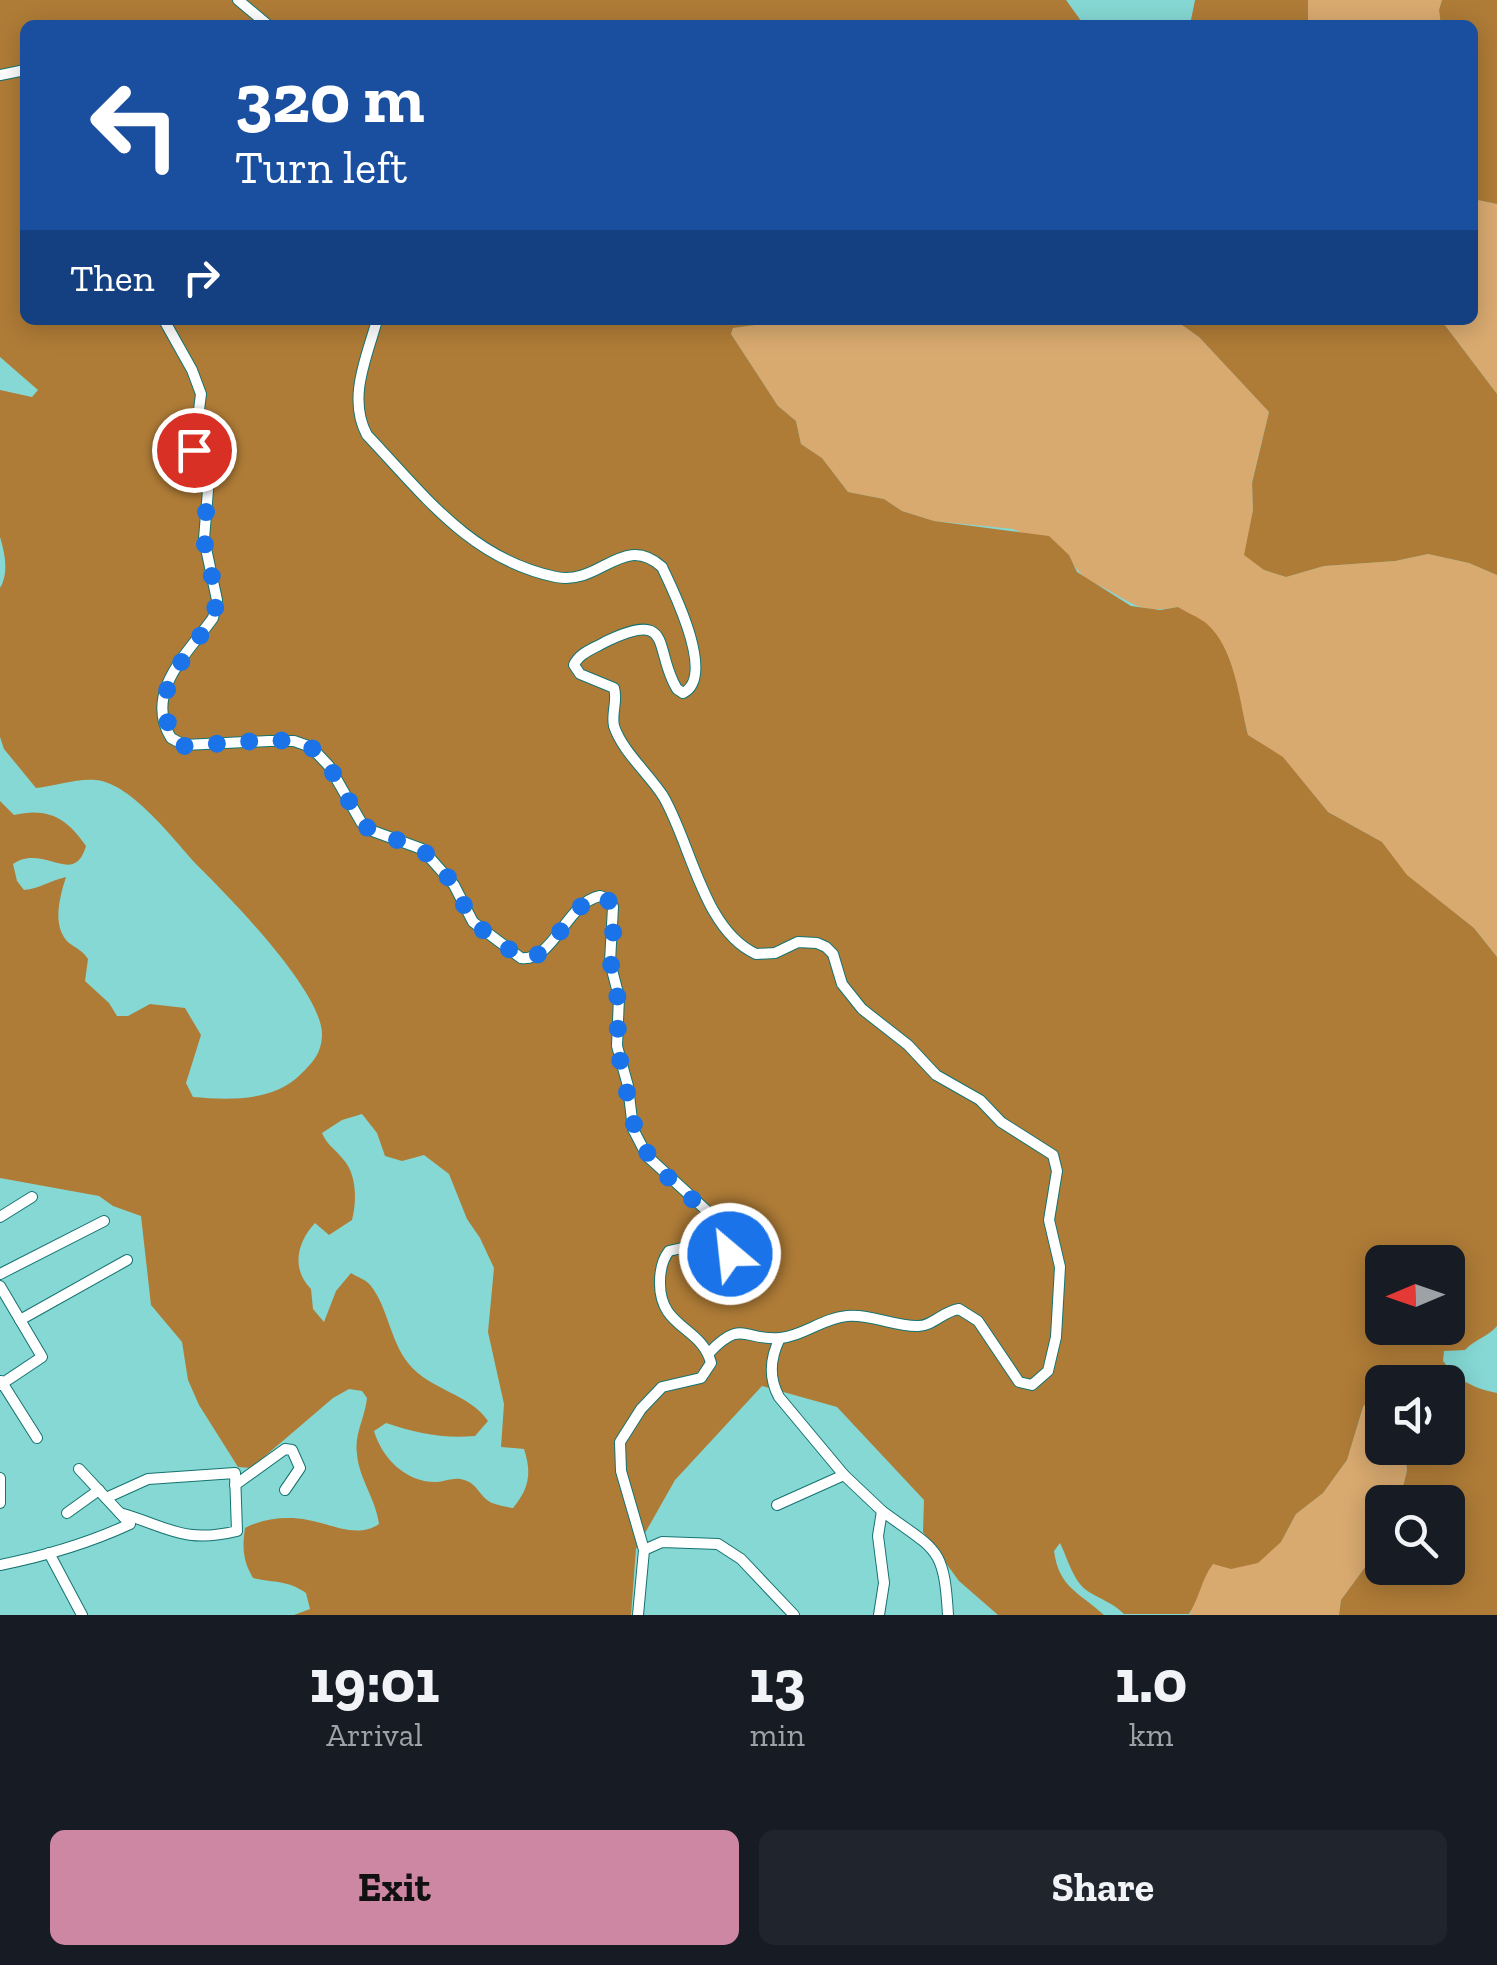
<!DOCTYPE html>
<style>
:root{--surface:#171b24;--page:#20242c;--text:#f1f3f6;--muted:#9ea1a6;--accent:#cd87a2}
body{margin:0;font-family:"Zilla Slab",serif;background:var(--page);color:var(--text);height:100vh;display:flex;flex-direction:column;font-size:38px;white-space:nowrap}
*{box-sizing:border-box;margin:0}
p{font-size:32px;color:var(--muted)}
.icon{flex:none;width:55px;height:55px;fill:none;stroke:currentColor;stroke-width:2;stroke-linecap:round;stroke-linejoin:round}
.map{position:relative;height:1615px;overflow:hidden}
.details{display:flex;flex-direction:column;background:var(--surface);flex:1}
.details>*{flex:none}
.top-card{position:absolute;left:20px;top:20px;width:1458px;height:305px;border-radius:15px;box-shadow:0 5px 25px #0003;background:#1a4fa0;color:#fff;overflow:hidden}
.needle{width:65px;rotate:268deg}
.controls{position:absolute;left:1365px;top:1245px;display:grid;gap:20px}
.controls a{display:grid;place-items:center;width:100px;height:100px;border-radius:15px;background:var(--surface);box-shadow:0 5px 25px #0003;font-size:50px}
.pin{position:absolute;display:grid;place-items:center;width:85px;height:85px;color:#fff;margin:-42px;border:5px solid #fff;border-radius:50%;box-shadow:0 2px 10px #0007}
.me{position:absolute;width:110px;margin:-55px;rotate:332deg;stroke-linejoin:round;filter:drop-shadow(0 0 8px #0008)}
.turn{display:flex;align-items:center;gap:35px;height:210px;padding:0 50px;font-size:45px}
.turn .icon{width:130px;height:130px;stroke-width:2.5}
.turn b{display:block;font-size:70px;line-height:85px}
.then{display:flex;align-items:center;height:95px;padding:0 50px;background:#0003;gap:20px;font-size:38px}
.eta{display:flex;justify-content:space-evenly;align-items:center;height:170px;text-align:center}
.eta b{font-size:60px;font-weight:700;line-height:70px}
.cta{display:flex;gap:20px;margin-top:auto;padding:20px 50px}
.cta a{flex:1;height:115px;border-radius:15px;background:var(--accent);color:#111;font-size:40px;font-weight:700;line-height:115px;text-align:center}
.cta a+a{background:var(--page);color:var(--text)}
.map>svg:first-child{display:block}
</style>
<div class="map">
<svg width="1497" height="1615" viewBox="0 0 1497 1615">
<rect width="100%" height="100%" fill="#85d8d4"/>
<g fill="#d9aa70">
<path d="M 1308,0 L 1442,0 L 1439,10 L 1441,25 L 1308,25 Z"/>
<path d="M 1473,199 L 1497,204 L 1497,394 L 1441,320 L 1472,320 Z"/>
<path d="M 792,320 L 1175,320 L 1199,337 L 1269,412 L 1252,482 L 1253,510 L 1245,555 L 1264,570 L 1286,577 L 1324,566 L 1395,561 L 1428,554 L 1469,563 L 1497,575 L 1497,957 L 1474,928 L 1406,875 L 1382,842 L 1328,812 L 1283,758 L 1248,735 L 1230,661 L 1178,607 C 1139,614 1133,603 1102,587 C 1085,578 1077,574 1069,555 L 1013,529 L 934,521 L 902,511 L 884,499 L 848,492 L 822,458 L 801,444 L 796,421 L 778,406 L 731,334 L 733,328 Z"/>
<path d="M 1388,1373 L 1391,1382 L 1382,1382 L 1382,1448 L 1405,1448 L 1407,1471 L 1399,1502 L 1382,1502 L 1382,1544 L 1341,1600 L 1339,1615 L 1190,1615 C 1194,1604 1202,1573 1212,1565 C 1223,1555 1265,1547 1281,1542 L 1296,1514 L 1323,1493 L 1347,1460 L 1363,1407 Z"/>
</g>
<g fill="#af7c37" fill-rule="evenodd">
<path d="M 0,0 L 1066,0 L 1084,25 L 25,25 L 25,320 L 792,320 L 733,328 L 731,334 L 778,406 L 796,421 L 801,444 L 822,458 L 848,492 L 884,499 L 902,511 L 934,521 L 1049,536 L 1069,555 L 1077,572 L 1131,606 L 1160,610 L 1178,607 C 1186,612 1198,617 1206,623 C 1235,648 1239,699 1248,735 L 1283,757 L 1328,812 L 1382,842 L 1407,875 L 1474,928 L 1497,957 L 1497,1326 C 1488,1337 1475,1339 1465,1350 L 1444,1351 L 1443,1361 C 1459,1381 1473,1388 1497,1393 L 1497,1615 L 1339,1615 L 1341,1600 L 1382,1544 L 1382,1568 L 1448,1568 L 1448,1502 L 1399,1502 L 1407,1471 L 1405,1448 L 1448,1448 L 1448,1382 L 1391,1382 L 1387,1374 L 1363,1407 L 1347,1460 L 1323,1493 L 1296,1514 L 1281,1542 L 1258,1563 L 1231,1569 L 1213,1564 C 1201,1580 1200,1597 1189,1614 L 1124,1614 C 1113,1603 1102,1600 1089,1592 C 1073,1582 1068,1559 1060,1543 L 1054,1551 C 1059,1588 1079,1592 1104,1615 L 998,1615 L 959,1581 L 923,1532 L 924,1500 L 837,1407 L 762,1386 L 675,1480 L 636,1549 L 631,1615 L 294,1615 L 310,1609 L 306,1593 C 288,1580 274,1583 253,1578 C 243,1561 242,1548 245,1528 C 264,1518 287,1516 308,1520 C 332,1524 357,1539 379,1524 C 376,1499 359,1479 357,1454 C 354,1434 365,1418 367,1398 L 362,1391 L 349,1389 L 333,1398 L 251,1468 L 238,1467 L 199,1405 L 188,1380 L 182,1342 L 151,1305 L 141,1216 L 113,1206 L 99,1196 L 0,1178 L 0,801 L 14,815 C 48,807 67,818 86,846 C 74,888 44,843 13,864 L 17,881 L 24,890 C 39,889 51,880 66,877 C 60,896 51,927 69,943 C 77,949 82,950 88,959 L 85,981 L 109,1003 L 117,1016 L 128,1016 L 150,1004 L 185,1008 L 201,1035 L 186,1083 L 193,1097 C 228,1100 274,1102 301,1074 C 313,1062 321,1054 322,1036 C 324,993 230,898 199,867 C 174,841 133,784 96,780 C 78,778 54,786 36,788 L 4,749 L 0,737 L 0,588 C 9,573 5,554 0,537 L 0,390 L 32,397 L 38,390 L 0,357 ZM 362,1114 L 377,1133 L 385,1156 L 402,1161 L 424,1155 L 449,1174 L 467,1219 L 480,1238 L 494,1268 L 488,1332 L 504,1404 L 501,1447 L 524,1449 C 532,1473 529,1489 513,1508 C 506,1507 496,1505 490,1502 C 481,1497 477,1485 467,1481 C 455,1476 448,1481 437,1482 C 406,1483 382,1458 374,1431 L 386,1423 C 417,1433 442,1439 475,1436 L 488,1421 C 469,1393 429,1390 408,1363 C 390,1340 388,1308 371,1286 C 367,1280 357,1277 351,1273 L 336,1291 L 324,1322 L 313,1309 L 311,1289 C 291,1269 297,1242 315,1223 L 329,1235 L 352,1220 C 357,1201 357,1173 342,1158 C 334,1148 327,1145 322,1133 L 342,1120 ZM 1382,1262 L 1448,1262 L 1448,1328 L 1382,1328 Z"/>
<path d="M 1195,0 L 1308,0 L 1308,25 L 1190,25 Z"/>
<path d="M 1442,0 L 1497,0 L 1497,204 L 1473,199 L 1472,25 L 1441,25 L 1439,10 Z"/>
<path d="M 1175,320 L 1441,320 L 1497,394 L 1497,575 L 1469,563 L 1428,554 L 1395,561 L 1324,566 L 1286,577 L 1264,570 L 1244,555 L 1253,510 L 1252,483 L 1269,412 L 1199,337 Z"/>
</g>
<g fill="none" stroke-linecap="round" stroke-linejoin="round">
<g stroke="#157370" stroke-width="12">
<g id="minor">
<path d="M 238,0 L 268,25"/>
<path d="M 0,75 L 25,70"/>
<path d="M 164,320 L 192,370 L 201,394 L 194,450 L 208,490 L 204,539 L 217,600 L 213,618 C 189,652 143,692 171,738 L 184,745 L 269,741 L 294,741 L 311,747 L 329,766 L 361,822 L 370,830 L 422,849 L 454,885 L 473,922 L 521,958 C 554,962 566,903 600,896 L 608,899 L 613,907 L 610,962 L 619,997 L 617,1046 L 628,1086 L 633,1129 L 647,1156 L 706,1210 L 720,1227 L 730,1248 L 728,1262 L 721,1269 L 706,1267 L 682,1248 L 669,1251 C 662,1260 660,1270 660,1282 C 659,1329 702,1326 711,1363 L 701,1378 L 662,1387 L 641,1409 L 620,1442 L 621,1471 L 644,1550 L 638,1615"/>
<path d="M 377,320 C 367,357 347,398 367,435 C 424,495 470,559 556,577 C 600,586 623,532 662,567 C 674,592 716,677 683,693 L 677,689 C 653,650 675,608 605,642 C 593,649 579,653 574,665 L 580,674 L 614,688 C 618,701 611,713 614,726 C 622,751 649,774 663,796 C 691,843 703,930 756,954 L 775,953 L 798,942 L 817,943 L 826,947 L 833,954 L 842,984 L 862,1009 L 908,1045 L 936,1075 L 980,1100 L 1001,1122 L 1053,1155 L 1057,1171 L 1049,1220 L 1060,1267 L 1056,1337 L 1048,1371 L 1032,1385 L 1019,1382 L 978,1321 L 959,1309 C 943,1311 932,1327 917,1326 C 893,1326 871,1314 847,1316 C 823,1318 803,1336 780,1338 C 744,1341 742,1318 709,1353"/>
<path d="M 0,1217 L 32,1197"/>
<path d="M 0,1274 L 104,1221"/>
<path d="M 0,1286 L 42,1357 L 0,1385"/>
<path d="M 20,1320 L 127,1260"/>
<path d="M 780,1338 C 770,1358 768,1377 779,1397 L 844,1475 L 882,1511 L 878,1536 L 884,1583 L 879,1615"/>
<path d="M 1,1381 L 37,1438"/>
<path d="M 0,1478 L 0,1503"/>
<path d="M 235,1485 L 285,1449 L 292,1450 L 300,1468 L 285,1490"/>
<path d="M 106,1498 L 148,1479 L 235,1473 L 237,1531 C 183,1544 169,1527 120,1513"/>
<path d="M 777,1505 L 844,1475"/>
<path d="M 882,1511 C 936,1551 944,1545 948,1615"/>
<path d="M 67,1513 L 99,1490"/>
<path d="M 644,1550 L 662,1542 L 718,1544 L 741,1559 L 794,1615"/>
<path d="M 49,1553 L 82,1615"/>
<path d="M 0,1565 C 45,1556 89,1543 130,1524 L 79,1469"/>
</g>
</g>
<use href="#minor" stroke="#fff" stroke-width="10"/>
</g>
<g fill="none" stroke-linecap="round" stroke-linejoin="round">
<path stroke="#1a73e8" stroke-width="18" stroke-dasharray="0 32.4" d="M 194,450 L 208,486 L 204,540 L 217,600 L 213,618 L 167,682 L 168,734 L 184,746 L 269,740 L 294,741 L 311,747 L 329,766 L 361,822 L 370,830 L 422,849 L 454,884 L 472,922 L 521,958 C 555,962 566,903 600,896 L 608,899 L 614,919 L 611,967 L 619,1004 L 617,1046 L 637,1138 L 658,1168 L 716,1221 L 726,1236 L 730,1254"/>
</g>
</svg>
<div class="controls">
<a><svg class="needle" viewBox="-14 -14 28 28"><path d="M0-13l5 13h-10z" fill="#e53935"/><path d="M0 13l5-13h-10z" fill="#9ea1a6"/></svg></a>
<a><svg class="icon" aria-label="sound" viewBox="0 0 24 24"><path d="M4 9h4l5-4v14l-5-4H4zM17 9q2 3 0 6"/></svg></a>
<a><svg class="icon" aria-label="search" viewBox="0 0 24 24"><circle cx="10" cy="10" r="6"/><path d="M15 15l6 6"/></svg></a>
</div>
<div class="pin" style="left:194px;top:450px;background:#d93025"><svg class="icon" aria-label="arrive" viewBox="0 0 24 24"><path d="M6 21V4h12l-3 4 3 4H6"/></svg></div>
<svg class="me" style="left:730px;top:1254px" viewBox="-20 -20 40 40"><circle r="17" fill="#1a73e8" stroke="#fff" stroke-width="3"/><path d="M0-11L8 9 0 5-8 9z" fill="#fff"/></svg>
<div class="top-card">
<div class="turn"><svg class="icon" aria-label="left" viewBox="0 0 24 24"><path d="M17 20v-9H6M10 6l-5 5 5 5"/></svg><div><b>320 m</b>Turn left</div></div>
<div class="then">Then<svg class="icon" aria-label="right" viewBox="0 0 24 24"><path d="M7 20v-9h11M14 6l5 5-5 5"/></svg></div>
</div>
</div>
<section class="details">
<div class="eta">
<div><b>19:01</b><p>Arrival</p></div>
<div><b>13</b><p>min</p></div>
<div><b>1.0</b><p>km</p></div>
</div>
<div class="cta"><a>Exit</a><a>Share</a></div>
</section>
